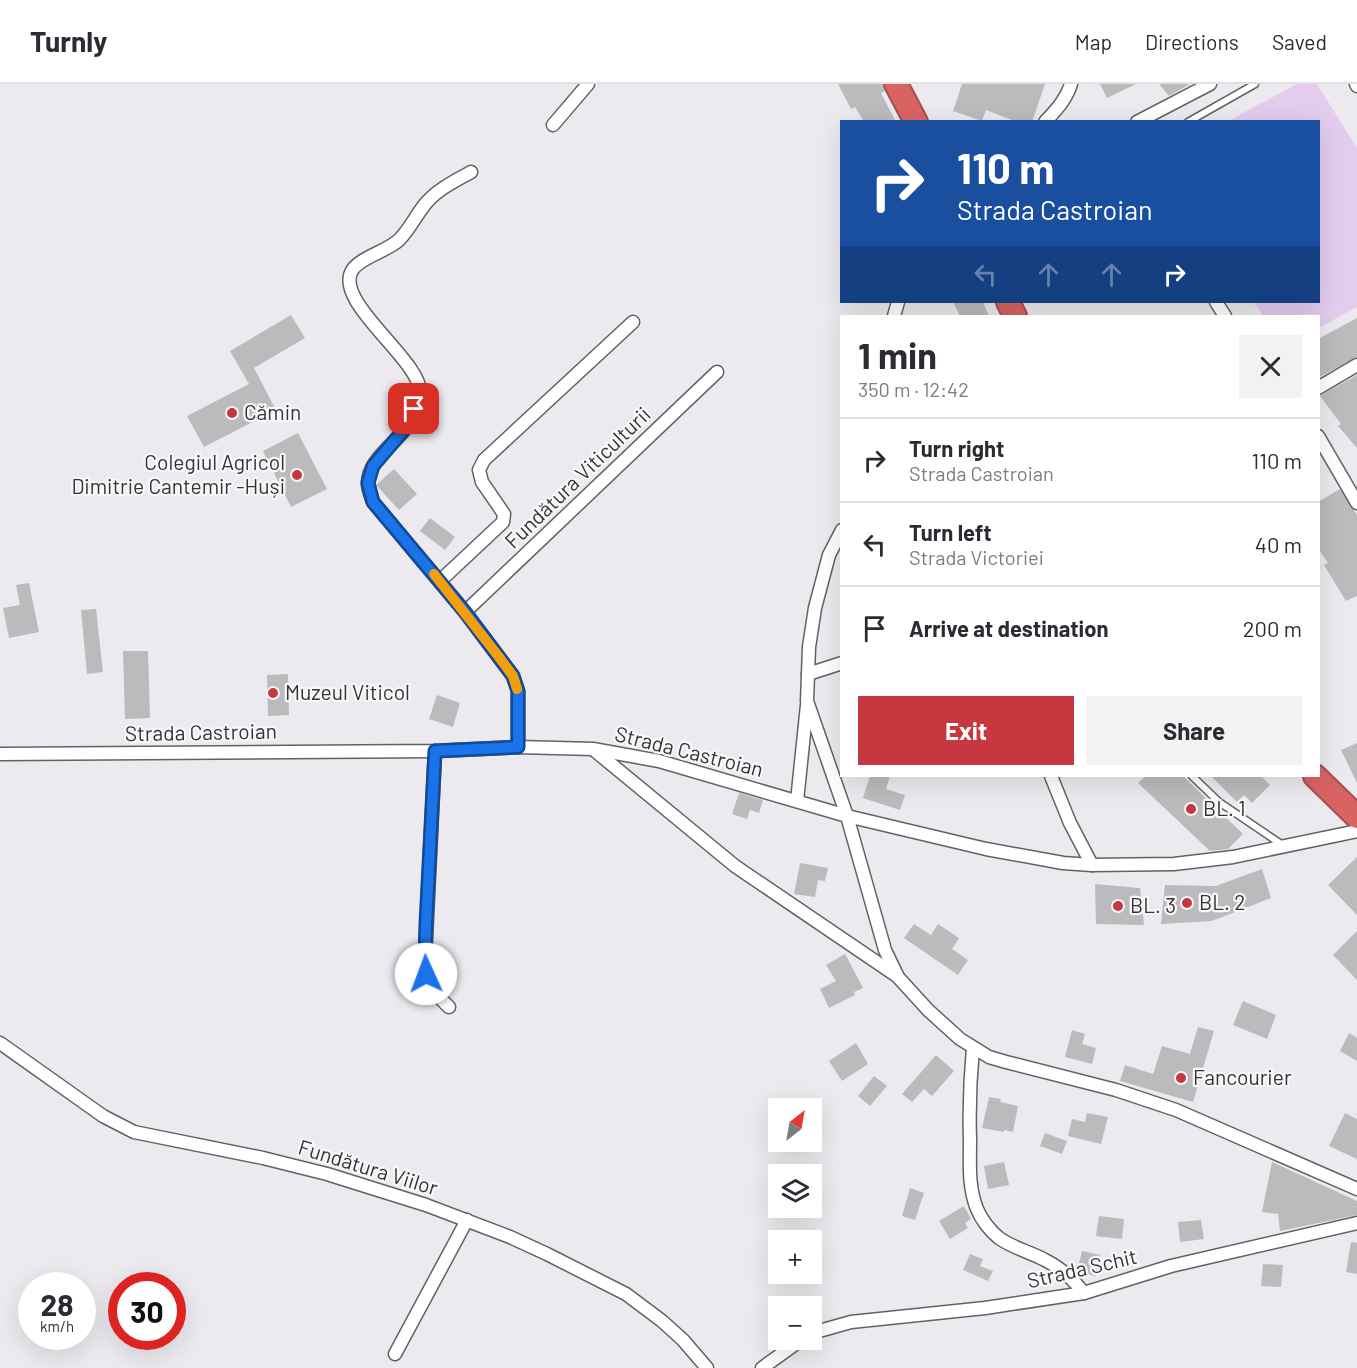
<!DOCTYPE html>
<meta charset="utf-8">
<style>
:root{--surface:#fff;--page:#f2f2f3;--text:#2b2b33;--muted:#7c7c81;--line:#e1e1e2;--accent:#c7373f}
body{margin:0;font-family:Barlow,sans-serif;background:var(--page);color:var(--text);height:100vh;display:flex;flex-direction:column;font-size:22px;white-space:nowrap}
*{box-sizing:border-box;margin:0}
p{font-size:20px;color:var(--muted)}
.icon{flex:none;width:33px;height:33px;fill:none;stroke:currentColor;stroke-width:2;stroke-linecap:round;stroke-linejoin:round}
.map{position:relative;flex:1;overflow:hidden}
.sheet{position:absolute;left:840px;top:231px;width:480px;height:462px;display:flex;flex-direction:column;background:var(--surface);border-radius:0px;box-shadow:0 6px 24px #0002}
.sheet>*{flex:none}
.guide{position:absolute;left:840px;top:36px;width:480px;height:183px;border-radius:0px;box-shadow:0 6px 24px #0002;background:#1a4fa0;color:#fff;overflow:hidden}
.needle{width:39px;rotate:31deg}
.controls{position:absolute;left:768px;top:1014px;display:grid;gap:12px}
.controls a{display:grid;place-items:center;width:54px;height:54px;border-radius:0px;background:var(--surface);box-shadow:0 6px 24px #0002;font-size:30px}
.speed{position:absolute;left:18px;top:1188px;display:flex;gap:12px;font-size:30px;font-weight:700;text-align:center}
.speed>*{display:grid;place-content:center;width:78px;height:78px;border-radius:50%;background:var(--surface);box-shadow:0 6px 24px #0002;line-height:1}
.speed small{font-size:15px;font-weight:400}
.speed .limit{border:9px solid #d22;background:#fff;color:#111}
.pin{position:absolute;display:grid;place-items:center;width:51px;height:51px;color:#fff;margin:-26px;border-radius:12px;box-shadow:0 3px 9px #0006}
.me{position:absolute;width:66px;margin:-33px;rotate:358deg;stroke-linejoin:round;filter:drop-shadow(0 0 4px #0008)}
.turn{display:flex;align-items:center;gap:21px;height:126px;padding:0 18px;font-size:27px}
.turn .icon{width:78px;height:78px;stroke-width:2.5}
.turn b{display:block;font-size:42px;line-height:51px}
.lanes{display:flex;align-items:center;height:57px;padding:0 18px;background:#0003;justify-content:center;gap:30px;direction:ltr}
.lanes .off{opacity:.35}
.round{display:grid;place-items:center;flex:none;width:63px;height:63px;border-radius:0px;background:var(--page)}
.overview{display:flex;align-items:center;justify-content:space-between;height:102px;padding:0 18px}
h1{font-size:36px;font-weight:700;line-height:45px}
.primary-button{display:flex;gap:12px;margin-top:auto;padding:12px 18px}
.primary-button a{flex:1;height:69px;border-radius:0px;background:var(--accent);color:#fff;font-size:24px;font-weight:700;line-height:69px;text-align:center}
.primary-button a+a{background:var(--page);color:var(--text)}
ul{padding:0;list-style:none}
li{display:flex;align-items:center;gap:18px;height:84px;padding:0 18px;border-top:2px solid var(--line)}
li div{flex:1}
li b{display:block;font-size:22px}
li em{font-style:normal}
header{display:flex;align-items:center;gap:36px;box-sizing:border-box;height:84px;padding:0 30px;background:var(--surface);border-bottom:2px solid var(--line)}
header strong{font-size:28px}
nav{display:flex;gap:33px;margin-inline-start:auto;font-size:21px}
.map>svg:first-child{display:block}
</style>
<header>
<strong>Turnly</strong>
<nav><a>Map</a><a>Directions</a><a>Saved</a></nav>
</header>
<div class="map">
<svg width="1357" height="1284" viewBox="0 0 1357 1284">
<rect width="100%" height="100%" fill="#eceaee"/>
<path fill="#e3ccee" d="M 1297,0 L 1317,0 L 1357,64 L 1357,223 L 1319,244 L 1318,232 L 1263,232 L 1254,218 L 1318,218 L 1318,38 L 1228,37 Z"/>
<g fill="#bdbabd">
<path d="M 838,0 L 883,0 L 885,7 L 881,9 L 896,38 L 864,38 L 855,23 L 851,25 Z"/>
<path d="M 962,0 L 1045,0 L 1032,38 L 1017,38 L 986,26 L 982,37 L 953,27 Z"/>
<path d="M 1100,0 L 1136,0 L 1107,14 Z"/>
<path d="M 1159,0 L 1190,0 L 1169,12 Z"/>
<path d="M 953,218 L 983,218 L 989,232 L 960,232 Z"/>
<path d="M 291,231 L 305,254 L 254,284 L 276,326 L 204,363 L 187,332 L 249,300 L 230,267 Z"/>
<path d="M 1357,234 L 1357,273 L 1318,294 L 1318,255 Z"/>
<path d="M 1357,291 L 1357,364 L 1338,342 L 1341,340 L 1320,312 Z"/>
<path d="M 298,349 L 327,405 L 291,423 L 263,367 Z"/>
<path d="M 394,385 L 417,410 L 399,426 L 376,401 Z"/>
<path d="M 1340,405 L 1357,431 L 1357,512 L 1346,517 L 1324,481 L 1328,479 L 1318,464 L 1318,418 Z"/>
<path d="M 430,434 L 455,453 L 445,466 L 420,447 Z"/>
<path d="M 29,499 L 39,548 L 9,554 L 3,524 L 20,521 L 16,501 Z"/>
<path d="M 96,525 L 103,588 L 87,590 L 81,526 Z"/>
<path d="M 123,567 L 148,567 L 150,634 L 125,635 Z"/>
<path d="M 288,590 L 289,631 L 268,632 L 267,591 Z"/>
<path d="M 437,611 L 460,619 L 453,643 L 429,635 Z"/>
<path d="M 1357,659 L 1357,699 L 1341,666 Z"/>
<path d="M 870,692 L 890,692 L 886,705 L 905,711 L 900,726 L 863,714 Z"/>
<path d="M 1146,692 L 1183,692 L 1243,750 L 1228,765 L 1210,767 L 1138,699 Z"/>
<path d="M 1211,692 L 1261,692 L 1270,701 L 1252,719 L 1244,711 L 1237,718 Z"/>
<path d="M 739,709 L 763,716 L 759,729 L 750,726 L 747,735 L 732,730 Z"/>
<path d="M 1357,773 L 1357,831 L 1328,801 Z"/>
<path d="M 800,779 L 828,784 L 825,797 L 818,796 L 815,813 L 794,810 Z"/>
<path d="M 1262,785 L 1271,814 L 1212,837 L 1161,840 L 1165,801 L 1216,802 Z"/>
<path d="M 1095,800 L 1140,804 L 1144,841 L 1096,840 Z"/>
<path d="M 914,840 L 931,851 L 938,840 L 959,854 L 952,865 L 968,876 L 958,891 L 904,854 Z"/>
<path d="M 1357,847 L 1357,896 L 1333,871 Z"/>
<path d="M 845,870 L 863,904 L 854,908 L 855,911 L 829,924 L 820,905 L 836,897 L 826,881 Z"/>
<path d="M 1243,917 L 1276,931 L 1267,955 L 1233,941 Z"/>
<path d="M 1198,943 L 1214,947 L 1193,1018 L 1120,997 L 1125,981 L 1153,990 L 1162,962 L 1190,970 Z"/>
<path d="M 1072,946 L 1085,950 L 1082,960 L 1096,964 L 1092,980 L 1065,973 Z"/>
<path d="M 1349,949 L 1357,954 L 1357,977 L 1340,967 Z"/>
<path d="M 856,959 L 868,980 L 842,997 L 829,977 Z"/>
<path d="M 936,971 L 954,987 L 932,1012 L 924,1005 L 912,1018 L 902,1010 Z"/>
<path d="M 874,992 L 887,1002 L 870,1022 L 858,1012 Z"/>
<path d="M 989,1013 L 1001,1015 L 1000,1018 L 1018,1022 L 1013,1048 L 1004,1046 L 1004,1048 L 982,1044 Z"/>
<path d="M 1087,1029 L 1108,1033 L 1101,1060 L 1068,1052 L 1072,1035 L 1085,1038 Z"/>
<path d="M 1345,1029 L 1357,1035 L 1357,1075 L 1329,1062 Z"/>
<path d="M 1045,1049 L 1067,1057 L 1062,1070 L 1040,1062 Z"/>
<path d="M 1004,1078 L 1009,1101 L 988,1105 L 984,1082 Z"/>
<path d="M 1272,1078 L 1357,1117 L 1357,1131 L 1280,1147 L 1278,1130 L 1262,1128 Z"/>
<path d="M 910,1104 L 924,1109 L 915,1136 L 902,1132 Z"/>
<path d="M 964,1122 L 971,1135 L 965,1139 L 968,1144 L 950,1155 L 939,1137 Z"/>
<path d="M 1099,1132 L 1124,1135 L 1122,1155 L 1096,1152 Z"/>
<path d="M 1201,1136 L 1204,1155 L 1180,1158 L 1178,1138 Z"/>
<path d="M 1351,1158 L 1357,1159 L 1357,1190 L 1346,1188 Z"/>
<path d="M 1082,1167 L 1100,1171 L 1096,1192 L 1077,1188 Z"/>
<path d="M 970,1170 L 983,1175 L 980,1182 L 993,1187 L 988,1197 L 963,1186 Z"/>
<path d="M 1263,1180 L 1283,1181 L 1281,1203 L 1261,1202 Z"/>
</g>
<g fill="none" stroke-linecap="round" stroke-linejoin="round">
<g stroke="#646165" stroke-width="9">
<g id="lane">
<path d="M 1188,38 L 1255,0"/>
<path d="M 1192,692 L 1219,718 L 1284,762"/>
</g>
</g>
<g stroke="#646165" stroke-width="15">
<g id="street">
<path d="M 1356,0 L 1357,2"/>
<path d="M 1045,38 C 1056,26 1066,16 1071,0"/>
<path d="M 1137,38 L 1210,0"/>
<path d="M 553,41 L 588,0"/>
<path d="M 471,88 C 455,97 438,105 426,119 C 416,131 410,145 399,156 C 387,167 362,173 353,185 C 330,217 425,278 420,311 C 418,320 413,334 408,341 C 397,359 367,376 368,400 C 368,406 371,412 373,418 L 465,528 L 513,592 L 518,607 L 518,663"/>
<path d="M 1216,218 L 1225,232"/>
<path d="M 894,232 L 898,218"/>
<path d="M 1318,304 L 1357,281"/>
<path d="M 1318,352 L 1357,419"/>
<path d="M 842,446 L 829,471 L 815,524 L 809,563 L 807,617 L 847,732 L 885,866 L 897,891"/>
<path d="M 440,497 L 503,438 L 504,430 L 482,398 L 479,386 L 484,376 L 633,238"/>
<path d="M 465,528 L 717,288"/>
<path d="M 808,590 L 842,579"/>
<path d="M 594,666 L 735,782 L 897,892 L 928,926 L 960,955 L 989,973 L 1006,978 L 1116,1006 L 1176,1026 L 1357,1105"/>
<path d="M 435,667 L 425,876 C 427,897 434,909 449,923"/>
<path d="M 0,670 L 435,667 L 518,663 L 593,665 L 659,677 L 847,732 L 986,765 L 1063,779 L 1092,781 L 1174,780 L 1233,773 L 1357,747"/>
<path d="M 1051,692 L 1070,739 L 1092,781"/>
<path d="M 797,717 L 807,621"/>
<path d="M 0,959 L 103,1032 L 134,1048 L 263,1074 L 327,1090 L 426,1121 L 510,1153 L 547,1170 L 626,1210 L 662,1237 L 683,1256 L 707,1284"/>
<path d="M 973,964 C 970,995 969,1025 970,1056 C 970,1079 968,1103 977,1125 C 981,1135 990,1147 999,1154 C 1013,1164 1030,1168 1045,1176 C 1061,1184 1073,1195 1084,1209"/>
<path d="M 812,1249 L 851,1238 L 985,1224 L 1084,1209 L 1171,1182 L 1357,1139"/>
<path d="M 395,1270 L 467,1136"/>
<path d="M 762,1284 L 801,1256"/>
</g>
</g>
<g stroke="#a05253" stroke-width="26">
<g id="highway">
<path d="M 896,0 L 916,38"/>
<path d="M 1008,218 L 1015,232"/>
<path d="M 1315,692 L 1357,733"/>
</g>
</g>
<use href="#lane" stroke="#fff" stroke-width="6"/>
<use href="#street" stroke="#fff" stroke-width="12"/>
<use href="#highway" stroke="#d96363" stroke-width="22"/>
</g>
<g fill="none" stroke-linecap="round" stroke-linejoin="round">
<g stroke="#114b97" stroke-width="15">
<path id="route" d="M 414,325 L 408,341 L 373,382 L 368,399 L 373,418 L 465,528 L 513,592 L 518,607 L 518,663 L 435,667 L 426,840 L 425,876 L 426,890"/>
</g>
<use href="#route" stroke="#1a73e8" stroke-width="10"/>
<path stroke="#f59e0b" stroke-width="10" d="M 434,490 L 499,573 L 513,592 L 517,605"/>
</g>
<g fill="#c7373f" stroke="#faf7fb" stroke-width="2">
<circle cx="232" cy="329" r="6"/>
<circle cx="297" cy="391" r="6"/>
<circle cx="273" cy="609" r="6"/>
<circle cx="1191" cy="725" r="6"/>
<circle cx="1187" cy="819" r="6"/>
<circle cx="1118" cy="822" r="6"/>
<circle cx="1181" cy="994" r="6"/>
</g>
<g text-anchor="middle" stroke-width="4.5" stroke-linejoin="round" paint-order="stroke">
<g font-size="21" fill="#353335" stroke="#faf7fb" text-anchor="start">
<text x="244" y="336">Cămin</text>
<text x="285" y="386" text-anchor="end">Colegiul Agricol<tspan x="285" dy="24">Dimitrie Cantemir -Huși</tspan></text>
<text x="285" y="616">Muzeul Viticol</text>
<text x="1203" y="732">BL. 1</text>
<text x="1199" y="826">BL. 2</text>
<text x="1130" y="829">BL. 3</text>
<text x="1193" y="1001">Fancourier</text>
</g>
<g font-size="21" fill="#353335" stroke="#faf7fb">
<text transform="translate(578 394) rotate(-44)" y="7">Fundătura Viticulturii</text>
<text transform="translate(201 649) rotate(-1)" y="7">Strada Castroian</text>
<text transform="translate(689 668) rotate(14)" y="7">Strada Castroian</text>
<text transform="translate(368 1084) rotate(17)" y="7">Fundătura Viilor</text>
<text transform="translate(1082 1185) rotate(-13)" y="7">Strada Schit</text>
</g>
</g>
</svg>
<div class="controls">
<a><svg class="needle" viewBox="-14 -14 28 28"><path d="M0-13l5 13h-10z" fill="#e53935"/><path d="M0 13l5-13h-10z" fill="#7c7c81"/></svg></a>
<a><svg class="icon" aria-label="layers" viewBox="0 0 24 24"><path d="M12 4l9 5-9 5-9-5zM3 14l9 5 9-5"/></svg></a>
<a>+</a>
<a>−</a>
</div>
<div class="speed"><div>28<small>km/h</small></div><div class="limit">30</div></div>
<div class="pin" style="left:414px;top:325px;background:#d93025"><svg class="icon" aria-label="arrive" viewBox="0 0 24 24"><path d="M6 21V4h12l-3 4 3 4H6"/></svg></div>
<svg class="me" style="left:426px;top:890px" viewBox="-20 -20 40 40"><circle r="19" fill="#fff"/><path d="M0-13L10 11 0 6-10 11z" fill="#1a73e8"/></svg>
<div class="guide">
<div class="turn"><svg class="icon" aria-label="right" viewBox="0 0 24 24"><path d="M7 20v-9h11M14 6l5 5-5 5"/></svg><div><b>110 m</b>Strada Castroian</div></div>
<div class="lanes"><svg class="icon off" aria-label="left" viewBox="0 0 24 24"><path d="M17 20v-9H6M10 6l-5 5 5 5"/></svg><svg class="icon off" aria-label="ahead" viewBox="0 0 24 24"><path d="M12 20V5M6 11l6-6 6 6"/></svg><svg class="icon off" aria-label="ahead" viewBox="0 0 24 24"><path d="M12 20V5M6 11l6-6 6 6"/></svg><svg class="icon" aria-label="right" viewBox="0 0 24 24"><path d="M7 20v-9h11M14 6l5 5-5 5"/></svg></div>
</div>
<section class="sheet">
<div class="overview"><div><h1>1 min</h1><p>350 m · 12:42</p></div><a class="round"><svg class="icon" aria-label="close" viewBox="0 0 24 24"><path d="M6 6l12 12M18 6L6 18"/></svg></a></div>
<ul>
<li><svg class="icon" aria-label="right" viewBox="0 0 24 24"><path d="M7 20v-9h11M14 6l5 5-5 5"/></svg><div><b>Turn right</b><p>Strada Castroian</p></div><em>110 m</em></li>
<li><svg class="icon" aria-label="left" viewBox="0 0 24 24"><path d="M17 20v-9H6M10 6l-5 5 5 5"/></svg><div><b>Turn left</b><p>Strada Victoriei</p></div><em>40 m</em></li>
<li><svg class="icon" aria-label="arrive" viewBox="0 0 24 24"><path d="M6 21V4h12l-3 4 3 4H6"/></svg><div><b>Arrive at destination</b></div><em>200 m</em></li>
</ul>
<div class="primary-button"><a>Exit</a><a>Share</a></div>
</section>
</div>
